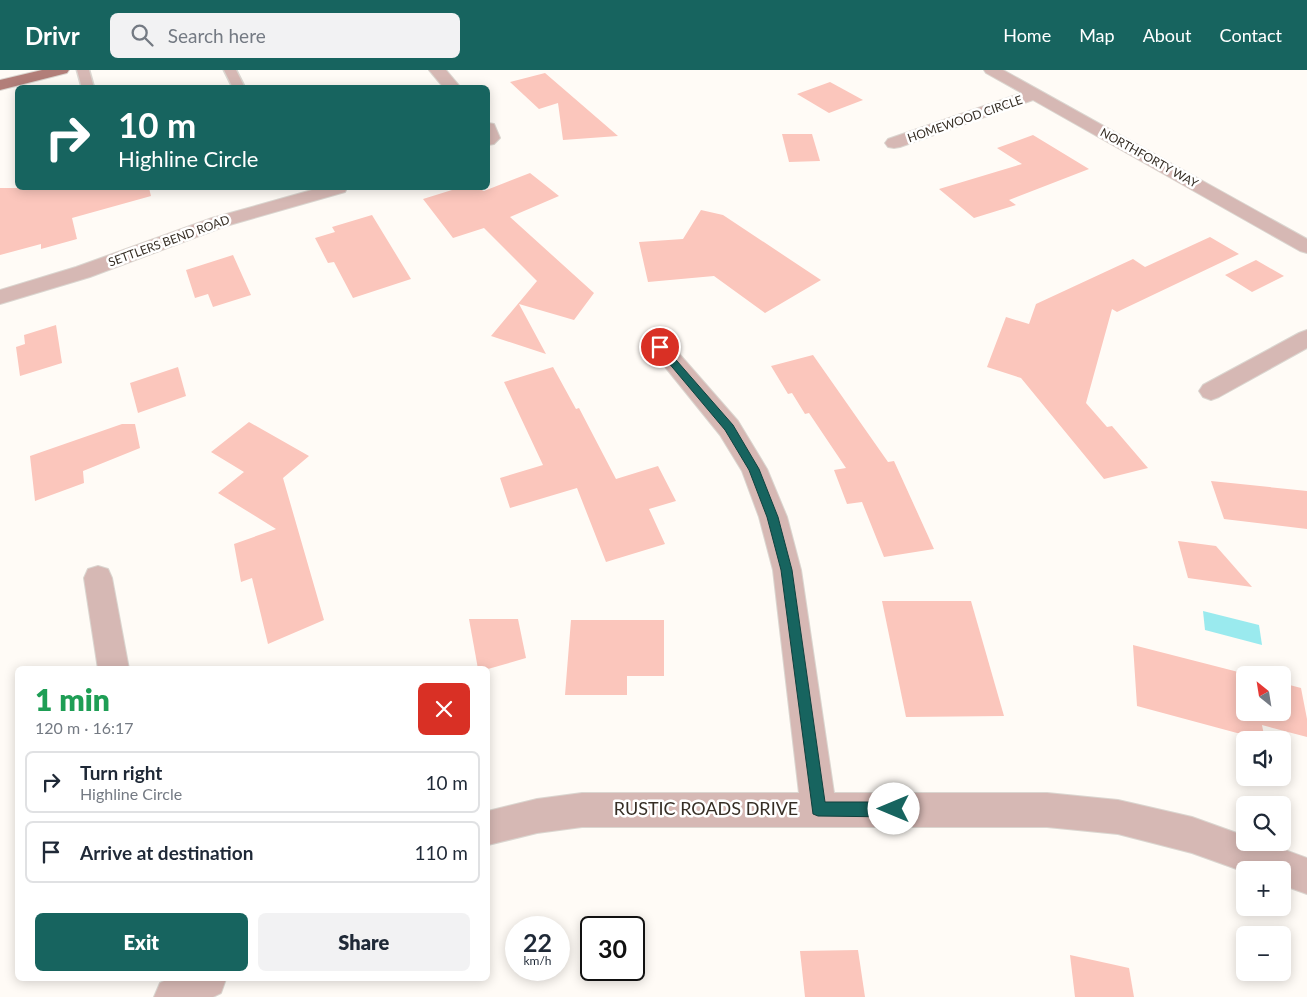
<!DOCTYPE html>
<meta charset="utf-8">
<style>
:root{--surface:#fff;--page:#f2f2f3;--text:#1f2937;--muted:#747a83;--line:#e0e1e3;--accent:#17645f}
body{margin:0;font-family:Lato,sans-serif;background:var(--page);color:var(--text);height:100vh;display:flex;flex-direction:column;font-size:19px;white-space:nowrap}
*{box-sizing:border-box;margin:0}
p{font-size:16px;color:var(--muted)}
.icon{flex:none;width:28px;height:28px;fill:none;stroke:currentColor;stroke-width:2;stroke-linecap:round;stroke-linejoin:round}
.map{position:relative;flex:1;overflow:hidden}
.panel{position:absolute;left:15px;top:596px;width:475px;height:315px;display:flex;flex-direction:column;background:var(--surface);border-radius:8px;box-shadow:0 2px 12px #0003}
.panel>*{flex:none}
.hud{position:absolute;left:15px;top:15px;width:475px;height:105px;border-radius:8px;box-shadow:0 2px 12px #0003;background:#17645f;color:#fff;overflow:hidden}
.needle{width:32px;rotate:330deg}
.tools{position:absolute;left:1236px;top:596px;display:grid;gap:10px}
.tools a{display:grid;place-items:center;width:55px;height:55px;border-radius:8px;background:var(--surface);box-shadow:0 2px 12px #0003;font-size:25px}
.speed{position:absolute;left:505px;top:846px;display:flex;gap:10px;font-size:25px;font-weight:700;text-align:center}
.speed>*{display:grid;place-content:center;width:65px;height:65px;border-radius:50%;background:var(--surface);box-shadow:0 2px 12px #0003;line-height:1}
.speed small{font-size:12px;font-weight:400}
.speed .limit{border:2px solid #111;border-radius:8px;background:#fff;color:#111}
.pin{position:absolute;display:grid;place-items:center;width:42px;height:42px;color:#fff;margin:-21px;border:2px solid #fff;border-radius:50%;box-shadow:0 1px 5px #0007}
.me{position:absolute;width:55px;margin:-28px;rotate:270deg;stroke-linejoin:round;filter:drop-shadow(0 0 4px #0008)}
.turn{display:flex;align-items:center;gap:18px;height:105px;padding:0 20px;font-size:22px}
.turn .icon{width:65px;height:65px;stroke-width:2.5}
.turn b{display:block;font-size:35px;line-height:42px}
.round{display:grid;place-items:center;flex:none;width:52px;height:52px;border-radius:8px;background:var(--page)}
.overview{display:flex;align-items:center;justify-content:space-between;height:85px;padding:0 20px}
h1{font-size:30px;font-weight:800;line-height:38px;color:#1e9e55}
.action{display:flex;gap:10px;margin-top:auto;padding:10px 20px}
.action a{flex:1;height:58px;border-radius:8px;background:var(--accent);color:#fff;font-size:20px;font-weight:800;line-height:58px;text-align:center}
.action a+a{background:var(--page);color:var(--text)}
ul{padding:0;list-style:none}
li{display:flex;align-items:center;gap:15px;height:62px;margin:0 10px 8px;padding:0 10px;border:2px solid var(--line);border-radius:8px}
li div{flex:1}
li b{display:block;font-size:19px}
li em{font-style:normal}
header{display:flex;align-items:center;gap:30px;box-sizing:border-box;height:70px;padding:0 25px;background:var(--accent);color:#fff}
header strong{font-size:24px}
nav{display:flex;gap:28px;margin-inline-start:auto;font-size:18px}
.search{width:350px;height:45px;background:var(--page);display:flex;align-items:center;gap:12px;box-sizing:border-box;padding:0 18px;border-radius:8px;color:var(--muted);font-size:19px}
.map>svg:first-child{display:block}
</style>
<header>
<strong>Drivr</strong>
<div class="search"><svg class="icon" aria-label="search" viewBox="0 0 24 24"><circle cx="10" cy="10" r="6"/><path d="M15 15l6 6"/></svg>Search here</div>
<nav><a>Home</a><a>Map</a><a>About</a><a>Contact</a></nav>
</header>
<div class="map">
<svg width="1307" height="927" viewBox="0 0 1307 927">
<rect width="100%" height="100%" fill="#fffbf6"/>
<path fill="#9aeaee" d="M 1203,541 L 1259,555 L 1262,575 L 1205,560 Z"/>
<g fill="#fbc6bc">
<path d="M 545,3 L 574,28 L 618,66 L 563,70 L 558,33 L 539,39 L 510,12 Z"/>
<path d="M 830,12 L 863,30 L 829,43 L 797,24 Z"/>
<path d="M 782,64 L 812,64 L 820,91 L 789,92 Z"/>
<path d="M 1033,65 L 1089,99 L 1009,130 L 1016,135 L 974,148 L 939,119 L 1022,94 L 997,78 Z"/>
<path d="M 530,103 L 559,126 L 510,147 L 594,223 L 574,250 L 519,234 L 546,284 L 491,266 L 537,211 L 484,158 L 453,168 L 423,129 L 452,120 L 454,118 L 477,118 L 484,121 Z"/>
<path d="M 0,118 L 149,118 L 151,126 L 72,148 L 77,169 L 41,179 L 41,174 L 0,185 Z"/>
<path d="M 701,140 L 723,145 L 821,210 L 765,243 L 714,206 L 648,212 L 639,172 L 683,169 Z"/>
<path d="M 372,145 L 411,209 L 353,228 L 334,192 L 328,193 L 315,168 L 335,162 L 332,157 Z"/>
<path d="M 1210,167 L 1239,184 L 1117,242 L 1112,239 L 1086,333 L 1107,357 L 1112,356 L 1148,398 L 1104,409 L 1021,308 L 987,297 L 1006,247 L 1029,254 L 1036,234 L 1133,189 L 1145,197 Z"/>
<path d="M 233,185 L 251,225 L 213,237 L 208,224 L 195,228 L 186,200 Z"/>
<path d="M 1256,190 L 1284,206 L 1252,222 L 1225,205 Z"/>
<path d="M 56,255 L 62,293 L 20,306 L 16,277 L 25,274 L 24,265 Z"/>
<path d="M 813,285 L 888,392 L 894,391 L 934,479 L 884,487 L 862,432 L 847,434 L 834,400 L 846,398 L 809,343 L 805,344 L 792,323 L 788,324 L 771,296 Z"/>
<path d="M 178,297 L 186,326 L 138,343 L 130,313 Z"/>
<path d="M 553,297 L 576,339 L 579,338 L 616,409 L 658,396 L 676,431 L 649,439 L 665,474 L 606,492 L 577,418 L 510,438 L 500,408 L 543,395 L 504,312 Z"/>
<path d="M 249,352 L 309,386 L 283,408 L 324,550 L 268,574 L 252,508 L 241,512 L 234,474 L 276,459 L 218,423 L 244,402 L 211,382 Z"/>
<path d="M 122,354 L 135,354 L 140,378 L 83,401 L 84,413 L 35,431 L 30,386 Z"/>
<path d="M 1211,411 L 1307,421 L 1307,459 L 1224,449 Z"/>
<path d="M 1178,471 L 1216,476 L 1252,517 L 1188,508 Z"/>
<path d="M 882,531 L 971,531 L 1004,646 L 906,647 Z"/>
<path d="M 469,549 L 518,549 L 526,588 L 488,599 L 478,599 Z"/>
<path d="M 571,550 L 664,550 L 664,606 L 627,606 L 627,625 L 565,625 Z"/>
<path d="M 1133,575 L 1250,605 L 1245,605 L 1245,642 L 1282,642 L 1282,613 L 1301,618 L 1307,649 L 1307,667 L 1262,655 L 1265,670 L 1263,670 L 1137,636 Z"/>
<path d="M 858,880 L 865,927 L 805,927 L 800,881 Z"/>
<path d="M 1070,885 L 1129,898 L 1134,927 L 1075,927 Z"/>
</g>
<g fill="none" stroke-linecap="round" stroke-linejoin="round">
<g stroke="#dbd6d0" stroke-width="3">
<g id="lane">
<path d="M 77,0 L 89,0 L 94,18 L 82,18 Z"/>
<path d="M 224,0 L 236,0 L 245,18 L 233,18 Z"/>
</g>
</g>
<g stroke="#dbd6d0" stroke-width="2">
<g id="street">
<path d="M 429,0 L 446,0 L 461,18 L 444,18 Z"/>
<path d="M 984,0 L 1003,0 L 1307,169 L 1307,183 L 1300,181 L 1033,30 L 900,77 L 894,78 L 888,77 L 885,73 L 888,69 L 1022,23 L 986,3 Z"/>
<path d="M 488,53 L 494,54 L 500,68 L 494,74 L 488,75 Z"/>
<path d="M 319,118 L 347,118 L 345,122 L 226,156 L 90,207 L 0,234 L 0,220 L 76,197 L 212,148 Z"/>
<path d="M 1307,260 L 1307,278 L 1219,327 L 1211,330 L 1203,327 L 1199,321 L 1203,315 L 1299,263 Z"/>
<path d="M 660,269 L 668,271 L 738,351 L 767,399 L 787,447 L 801,500 L 834,723 L 1047,723 L 1118,730 L 1192,747 L 1245,766 L 1245,772 L 1263,772 L 1307,788 L 1307,824 L 1282,815 L 1282,800 L 1245,800 L 1245,802 L 1192,783 L 1118,764 L 1047,757 L 582,757 L 537,763 L 488,775 L 488,741 L 537,729 L 582,723 L 799,723 L 773,500 L 759,447 L 742,401 L 720,365 L 649,277 L 652,271 Z"/>
<path d="M 98,496 L 108,499 L 112,508 L 129,599 L 98,599 L 84,508 L 88,499 Z"/>
<path d="M 168,909 L 226,909 L 221,923 L 213,927 L 154,927 L 160,913 Z"/>
</g>
</g>
<g stroke="#dbd6d0" stroke-width="2">
<path id="primary" d="M 42,0 L 69,0 L 67,3 L 0,20 L 0,10 Z"/>
</g>
<use href="#lane" fill="#d6b8b4" fill-rule="evenodd"/>
<use href="#street" fill="#d6b8b4" fill-rule="evenodd"/>
<use href="#primary" fill="#b27e79" fill-rule="evenodd"/>
</g>
<path fill="#17645f" stroke="#0f413e" d="M 660,274 L 663,275 L 733,355 L 759,399 L 778,447 L 792,500 L 825,732 L 894,732 L 900,734 L 902,739 L 900,744 L 894,747 L 818,746 L 813,744 L 781,500 L 767,447 L 749,400 L 725,360 L 657,279 L 655,277 Z"/>
<g text-anchor="middle" stroke-width="5" stroke-linejoin="round" paint-order="stroke">
<g font-size="12" fill="#362e25" stroke="#fff">
<text transform="translate(965 49) rotate(-19)" y="4">HOMEWOOD CIRCLE</text>
<text transform="translate(1149 88) rotate(29)" y="4">NORTHFORTY WAY</text>
<text transform="translate(169 171) rotate(-20)" y="4">SETTLERS BEND ROAD</text>
</g>
<g font-size="18" fill="#362e25" stroke="#fff">
<text x="706" y="745">RUSTIC ROADS DRIVE</text>
</g>
</g>
</svg>
<div class="tools">
<a><svg class="needle" viewBox="-14 -14 28 28"><path d="M0-13l5 13h-10z" fill="#e53935"/><path d="M0 13l5-13h-10z" fill="#747a83"/></svg></a>
<a><svg class="icon" aria-label="sound" viewBox="0 0 24 24"><path d="M4 9h4l5-4v14l-5-4H4zM17 9q2 3 0 6"/></svg></a>
<a><svg class="icon" aria-label="search" viewBox="0 0 24 24"><circle cx="10" cy="10" r="6"/><path d="M15 15l6 6"/></svg></a>
<a>+</a>
<a>−</a>
</div>
<div class="speed"><div>22<small>km/h</small></div><div class="limit">30</div></div>
<div class="pin" style="left:660px;top:277px;background:#d93025"><svg class="icon" aria-label="arrive" viewBox="0 0 24 24"><path d="M6 21V4h12l-3 4 3 4H6"/></svg></div>
<svg class="me" style="left:894px;top:739px" viewBox="-20 -20 40 40"><circle r="19" fill="#fff"/><path d="M0-13L10 11 0 6-10 11z" fill="#17645f"/></svg>
<div class="hud">
<div class="turn"><svg class="icon" aria-label="right" viewBox="0 0 24 24"><path d="M7 20v-9h11M14 6l5 5-5 5"/></svg><div><b>10 m</b>Highline Circle</div></div>
</div>
<section class="panel">
<div class="overview"><div><h1>1 min</h1><p>120 m · 16:17</p></div><a class="round" style="background:#d93025;color:#fff"><svg class="icon" aria-label="close" viewBox="0 0 24 24"><path d="M6 6l12 12M18 6L6 18"/></svg></a></div>
<ul>
<li><svg class="icon" aria-label="right" viewBox="0 0 24 24"><path d="M7 20v-9h11M14 6l5 5-5 5"/></svg><div><b>Turn right</b><p>Highline Circle</p></div><em>10 m</em></li>
<li><svg class="icon" aria-label="arrive" viewBox="0 0 24 24"><path d="M6 21V4h12l-3 4 3 4H6"/></svg><div><b>Arrive at destination</b></div><em>110 m</em></li>
</ul>
<div class="action"><a>Exit</a><a>Share</a></div>
</section>
</div>
